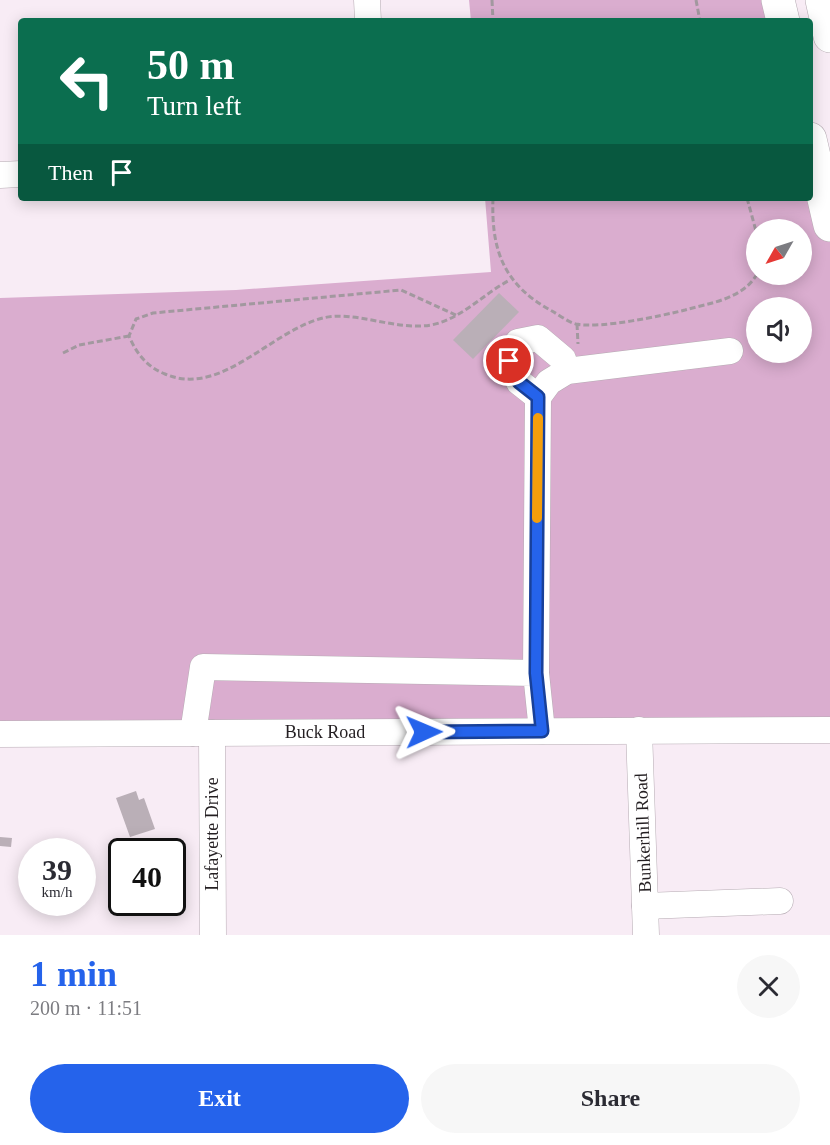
<!DOCTYPE html>
<meta charset="utf-8">
<style>
:root{--surface:#fff;--page:#f7f7f7;--text:#2b2b33;--muted:#7c7c81;--accent:#2563eb}
body{margin:0;font-family:"Times New Roman",serif;background:var(--page);color:var(--text);height:100vh;display:flex;flex-direction:column;font-size:22px;white-space:nowrap}
*{box-sizing:border-box;margin:0}
p{font-size:20px;color:var(--muted)}
.icon{flex:none;width:33px;height:33px;fill:none;stroke:currentColor;stroke-width:2;stroke-linecap:round;stroke-linejoin:round}
.map{position:relative;height:935px;overflow:hidden}
.drawer{display:flex;flex-direction:column;background:var(--surface);flex:1}
.drawer>*{flex:none}
.top-card{position:absolute;left:18px;top:18px;width:795px;height:183px;border-radius:6px;box-shadow:0 3px 15px #0003;background:#0b6e4f;color:#fff;overflow:hidden}
.needle{width:39px;rotate:231deg}
.buttons{position:absolute;left:746px;top:219px;display:grid;gap:12px}
.buttons a{display:grid;place-items:center;width:66px;height:66px;border-radius:50%;background:var(--surface);box-shadow:0 3px 15px #0003;font-size:30px}
.speed{position:absolute;left:18px;top:838px;display:flex;gap:12px;font-size:30px;font-weight:700;text-align:center}
.speed>*{display:grid;place-content:center;width:78px;height:78px;border-radius:50%;background:var(--surface);box-shadow:0 3px 15px #0003;line-height:1}
.speed small{font-size:15px;font-weight:400}
.speed .limit{border:3px solid #111;border-radius:9px;background:#fff;color:#111}
.pin{position:absolute;display:grid;place-items:center;width:51px;height:51px;color:#fff;margin:-26px;border:3px solid #fff;border-radius:50%;box-shadow:0 2px 6px #0007}
.me{position:absolute;width:66px;margin:-33px;rotate:89deg;stroke-linejoin:round;filter:drop-shadow(0 0 4px #0008)}
.turn{display:flex;align-items:center;gap:21px;height:126px;padding:0 30px;font-size:27px}
.turn .icon{width:78px;height:78px;stroke-width:2.5}
.turn b{display:block;font-size:42px;line-height:51px}
.then{display:flex;align-items:center;height:57px;padding:0 30px;background:#0003;gap:12px;font-size:22px}
.round{display:grid;place-items:center;flex:none;width:63px;height:63px;border-radius:32px;background:var(--page)}
.headline{display:flex;align-items:center;justify-content:space-between;height:102px;padding:0 30px}
h1{font-size:36px;font-weight:600;line-height:45px;color:var(--accent)}
.primary-button{display:flex;gap:12px;margin-top:auto;padding:12px 30px}
.primary-button a{flex:1;height:69px;border-radius:36px;background:var(--accent);color:#fff;font-size:24px;font-weight:600;line-height:69px;text-align:center}
.primary-button a+a{background:var(--page);color:var(--text)}
.map>svg:first-child{display:block}
</style>
<div class="map">
<svg width="830" height="935" viewBox="0 0 830 935">
<rect width="100%" height="100%" fill="#f8ecf5"/>
<g fill="#daadcf" fill-rule="evenodd">
<path d="M 469,0 L 778,0 L 783,21 L 471,21 Z"/>
<path d="M 485,198 L 810,198 L 830,225 L 830,729 L 0,734 L 0,298 L 236,290 L 491,272 ZM 756,230 L 801,230 L 801,274 L 756,274 ZM 756,308 L 801,308 L 801,352 L 756,352 Z"/>
</g>
<g fill="#baafb7">
<path d="M 499,293 L 519,312 L 473,359 L 453,340 Z"/>
<path d="M 136,791 L 139,800 L 144,798 L 155,829 L 130,837 L 116,798 Z"/>
<path d="M 0,837 L 12,838 L 11,847 L 0,846 Z"/>
<path d="M 111,869 L 122,869 L 122,887 L 112,888 Z"/>
<rect x="124" y="903" width="22" height="11"/>
</g>
<g fill="none" stroke-linecap="round" stroke-linejoin="round">
<g stroke="#b6abb3" stroke-width="27">
<g id="minor">
<path d="M 367,0 L 368,21"/>
<path d="M 0,175 L 21,174"/>
<path d="M 538,397 L 519,382 L 509,361 L 518,342 L 538,338 L 563,359 L 567,371"/>
<path d="M 536,673 L 538,397 L 549,382 L 567,371 L 730,351"/>
<path d="M 639,730 L 646,935"/>
<path d="M 193,733 L 203,667 L 536,673 L 542,731"/>
<path d="M 212,733 L 213,935"/>
<path d="M 0,734 L 830,730"/>
<path d="M 645,906 L 780,901"/>
</g>
</g>
<g stroke="#b6abb3" stroke-width="34">
<g id="highway">
<path d="M 778,0 L 783,21"/>
<path d="M 822,0 L 830,36"/>
<path d="M 810,139 L 830,225"/>
</g>
</g>
<g stroke="#a2989f" stroke-width="3" stroke-dasharray="6 3" stroke-linecap="butt">
<path d="M 492,0 L 493,21"/>
<path d="M 696,0 L 700,21"/>
<path d="M 493,198 C 491,251 504,285 552,311 C 559,315 568,322 576,324 C 600,329 661,316 685,310 C 710,303 743,299 757,274"/>
<path d="M 747,198 L 756,231"/>
<path d="M 456,315 L 401,290 L 153,313 L 136,319 L 129,336 C 136,353 147,367 165,374 C 221,398 270,331 323,318 C 354,310 396,331 431,325 C 462,319 484,293 510,280"/>
<path d="M 577,324 L 578,344"/>
<path d="M 63,353 L 79,345 L 129,336"/>
</g>
<use href="#minor" stroke="#fff" stroke-width="26"/>
<use href="#highway" stroke="#fff" stroke-width="33"/>
</g>
<g fill="none" stroke-linecap="round" stroke-linejoin="round">
<g stroke="#184099" stroke-width="15">
<path id="route" d="M 424,732 L 542,731 L 536,673 L 538,397 L 519,382 L 509,361"/>
</g>
<use href="#route" stroke="#2563eb" stroke-width="10"/>
<path stroke="#f59e0b" stroke-width="10" d="M 537,518 L 538,418"/>
</g>
<g text-anchor="middle" stroke-width="4.5" stroke-linejoin="round" paint-order="stroke">
<g font-size="18" fill="#241f22" stroke="#fff">
<text x="325" y="738">Buck Road</text>
<text transform="translate(643 833) rotate(-92)" y="6">Bunkerhill Road</text>
<text transform="translate(212 834) rotate(-90)" y="6">Lafayette Drive</text>
</g>
</g>
</svg>
<div class="buttons">
<a><svg class="needle" viewBox="-14 -14 28 28"><path d="M0-13l5 13h-10z" fill="#e53935"/><path d="M0 13l5-13h-10z" fill="#7c7c81"/></svg></a>
<a><svg class="icon" aria-label="sound" viewBox="0 0 24 24"><path d="M4 9h4l5-4v14l-5-4H4zM17 9q2 3 0 6"/></svg></a>
</div>
<div class="speed"><div>39<small>km/h</small></div><div class="limit">40</div></div>
<div class="pin" style="left:509px;top:361px;background:#d93025"><svg class="icon" aria-label="arrive" viewBox="0 0 24 24"><path d="M6 21V4h12l-3 4 3 4H6"/></svg></div>
<svg class="me" style="left:424px;top:732px" viewBox="-20 -20 40 40"><path d="M0-17L14 15 0 8-14 15z" fill="#2563eb" stroke="#fff" stroke-width="4"/></svg>
<div class="top-card">
<div class="turn"><svg class="icon" aria-label="left" viewBox="0 0 24 24"><path d="M17 20v-9H6M10 6l-5 5 5 5"/></svg><div><b>50 m</b>Turn left</div></div>
<div class="then">Then<svg class="icon" aria-label="arrive" viewBox="0 0 24 24"><path d="M6 21V4h12l-3 4 3 4H6"/></svg></div>
</div>
</div>
<section class="drawer">
<div class="headline"><div><h1>1 min</h1><p>200 m · 11:51</p></div><a class="round"><svg class="icon" aria-label="close" viewBox="0 0 24 24"><path d="M6 6l12 12M18 6L6 18"/></svg></a></div>
<div class="primary-button"><a>Exit</a><a>Share</a></div>
</section>
